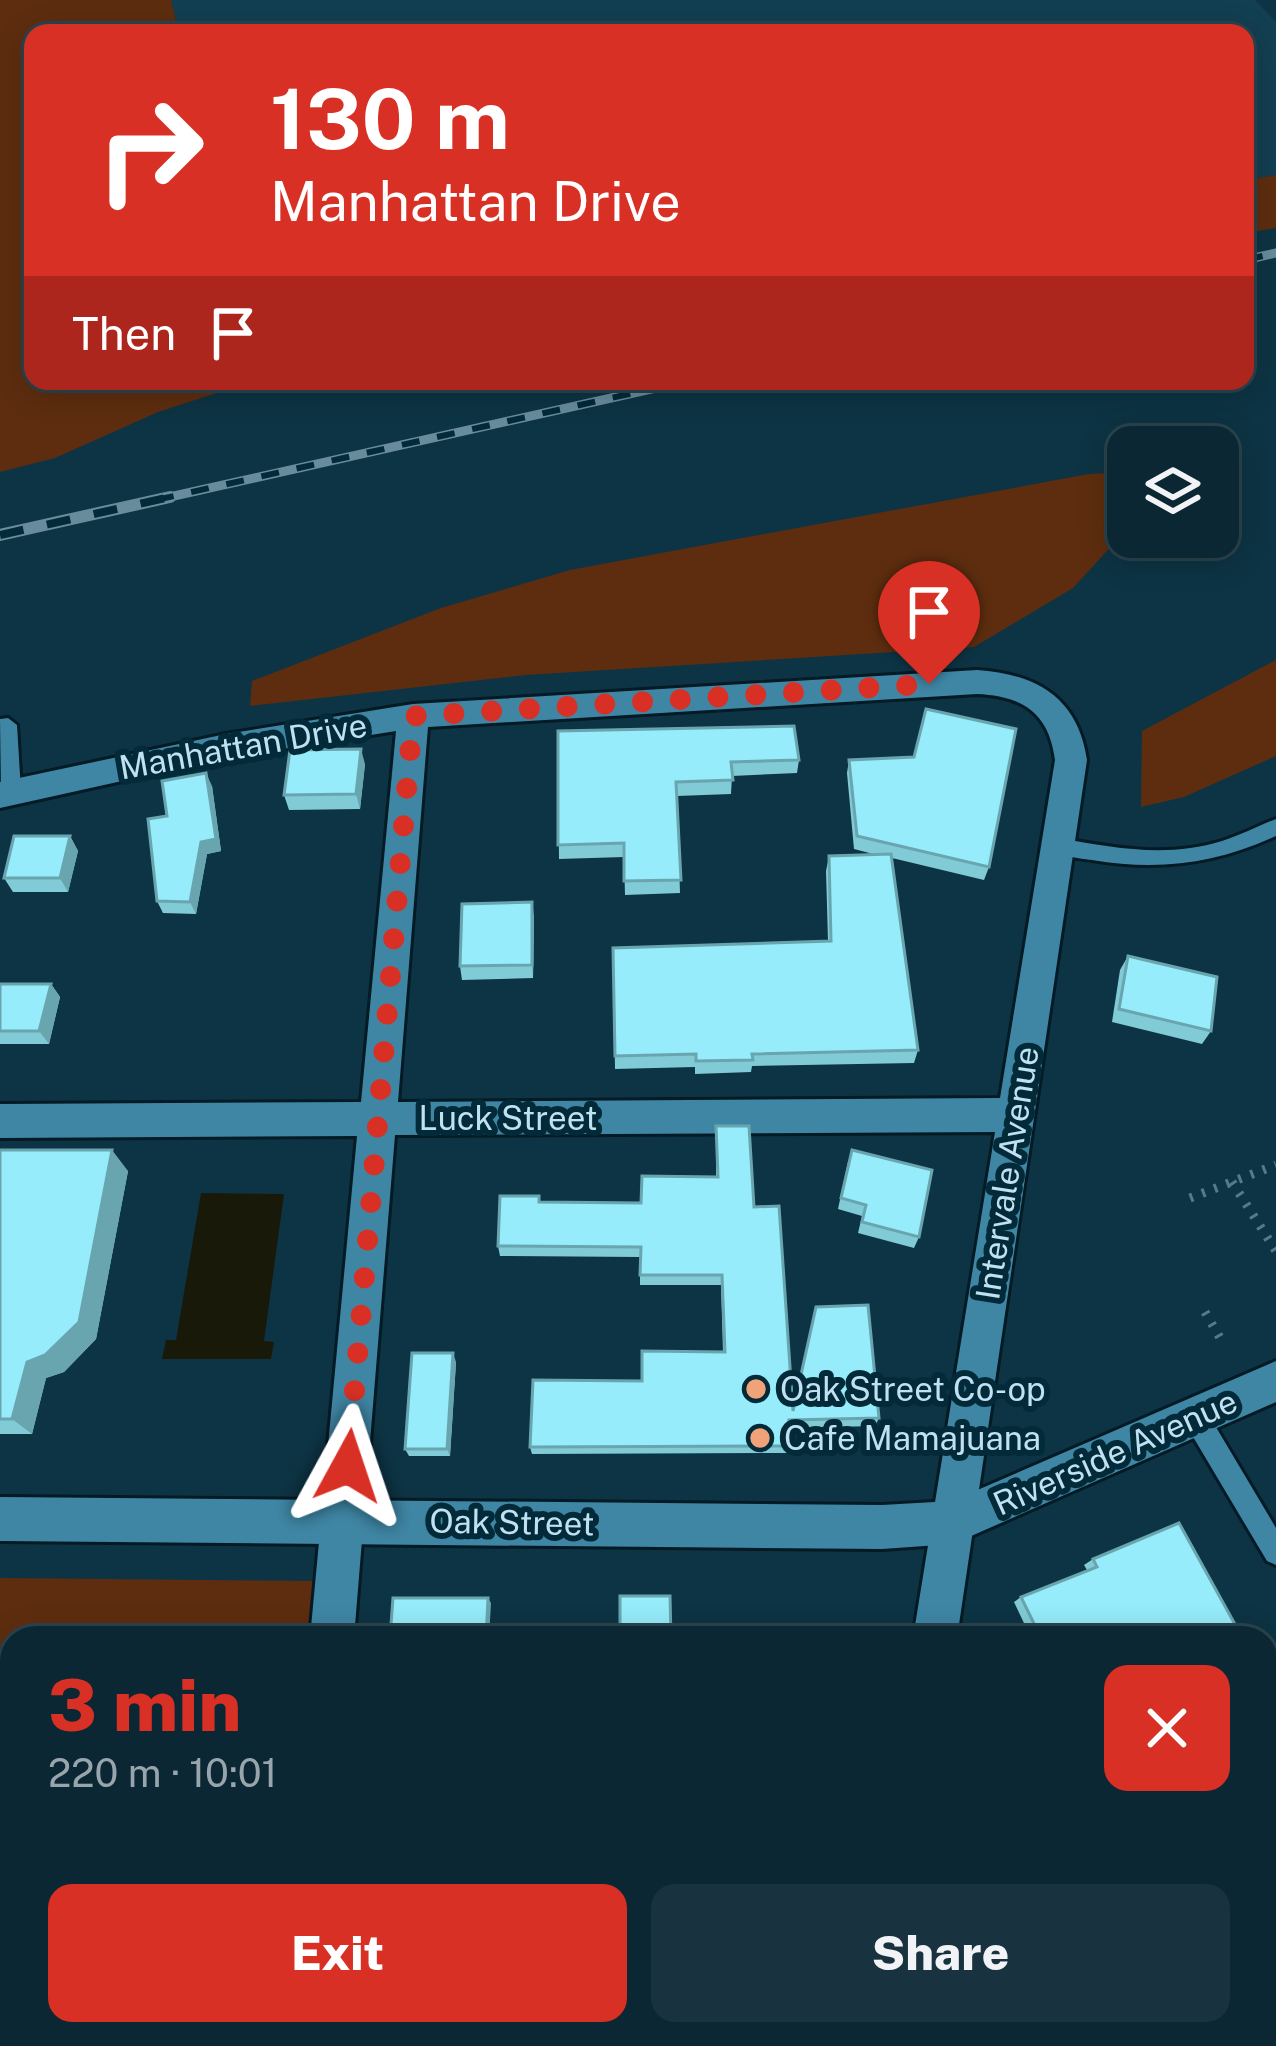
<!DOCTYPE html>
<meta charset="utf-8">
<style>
:root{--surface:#0a2733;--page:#18333f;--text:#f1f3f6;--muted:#99a5ac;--line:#2a444e;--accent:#d93025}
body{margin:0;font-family:"Public Sans",sans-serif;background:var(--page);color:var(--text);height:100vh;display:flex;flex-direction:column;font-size:45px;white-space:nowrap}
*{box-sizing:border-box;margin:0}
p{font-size:39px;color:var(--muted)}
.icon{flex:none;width:66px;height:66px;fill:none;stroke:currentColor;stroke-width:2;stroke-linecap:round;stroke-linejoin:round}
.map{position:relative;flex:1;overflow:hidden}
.side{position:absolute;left:0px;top:1626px;width:1278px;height:420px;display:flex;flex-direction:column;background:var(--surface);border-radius:36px 36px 0 0;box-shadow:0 6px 30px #0003,0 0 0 3px var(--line)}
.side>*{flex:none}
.guide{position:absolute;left:24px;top:24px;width:1230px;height:366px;border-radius:24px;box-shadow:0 6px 30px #0003,0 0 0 3px var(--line);background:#d93025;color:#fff;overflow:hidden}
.tools{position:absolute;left:1107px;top:426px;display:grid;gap:24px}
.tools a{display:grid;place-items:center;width:132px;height:132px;border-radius:24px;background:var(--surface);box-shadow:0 6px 30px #0003,0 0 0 3px var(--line);font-size:60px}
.pin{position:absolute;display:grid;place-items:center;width:102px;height:102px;color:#fff;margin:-123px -51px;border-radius:50% 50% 50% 0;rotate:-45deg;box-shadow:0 0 12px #0007}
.pin .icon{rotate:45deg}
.me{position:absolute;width:132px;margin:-66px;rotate:5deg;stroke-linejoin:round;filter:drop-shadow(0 0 9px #0008)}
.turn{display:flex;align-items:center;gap:42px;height:252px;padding:0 48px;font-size:54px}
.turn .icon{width:156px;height:156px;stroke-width:2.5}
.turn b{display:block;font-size:84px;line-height:102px}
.then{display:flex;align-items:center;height:114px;padding:0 48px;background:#0003;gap:24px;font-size:45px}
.round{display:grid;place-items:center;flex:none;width:126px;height:126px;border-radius:24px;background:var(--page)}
.headline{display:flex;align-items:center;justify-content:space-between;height:204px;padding:0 48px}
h1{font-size:72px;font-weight:800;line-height:90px;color:var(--accent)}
.cta{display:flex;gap:24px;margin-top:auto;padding:24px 48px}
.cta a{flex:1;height:138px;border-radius:24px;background:var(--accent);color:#fff;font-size:48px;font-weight:800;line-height:138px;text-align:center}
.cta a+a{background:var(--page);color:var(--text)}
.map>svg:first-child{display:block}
</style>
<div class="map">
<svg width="1276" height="2046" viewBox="0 0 1276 2046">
<rect width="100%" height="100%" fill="#0d3444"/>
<g fill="#133f52">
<path d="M 171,0 L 1255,0 L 1276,22 L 1276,175 L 1245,180 L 1245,33 L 179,33 Z"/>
<path d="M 922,2034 L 1135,2034 L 1179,2046 L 921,2046 Z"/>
</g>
<g fill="#5e2d0f">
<path d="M 0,0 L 171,0 L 179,33 L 33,33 L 33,381 L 254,381 L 158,412 L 55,458 L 0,472 Z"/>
<path d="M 1276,175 L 1276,228 L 1245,233 L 1245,180 Z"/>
<path d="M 1128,472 L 1128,528 L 1073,588 L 974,647 L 526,675 L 250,706 L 252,681 L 441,608 L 570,570 L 1089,474 Z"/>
<path d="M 1276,660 L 1276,756 L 1184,797 L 1141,807 L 1142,731 Z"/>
<path d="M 0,1578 L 315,1581 L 308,1638 L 12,1638 L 12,2034 L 263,2034 L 261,2046 L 0,2046 Z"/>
</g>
<path fill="#19190a" d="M 201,1193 L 284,1194 L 264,1341 L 274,1342 L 271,1359 L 162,1359 L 166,1340 L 176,1340 Z"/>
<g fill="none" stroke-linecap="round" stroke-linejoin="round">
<g stroke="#041a24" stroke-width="6">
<g id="service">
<path d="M 8,718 L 17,725 L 21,792 L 11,800 L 1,792 L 0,719 Z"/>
<path d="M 1276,819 L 1276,836 C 1215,864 1159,871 1092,860 C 1077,858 1059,857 1049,846 L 1059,838 C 1113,848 1168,858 1222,841 C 1241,835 1258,826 1276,819 Z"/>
<path d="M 1195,1404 L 1204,1407 L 1276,1528 L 1276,1565 L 1267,1561 L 1186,1425 L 1183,1416 L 1186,1407 Z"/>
</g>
</g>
<g stroke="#041a24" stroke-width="6">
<g id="minor">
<path d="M 977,670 C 1037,674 1078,698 1087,760 L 957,1638 L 913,1638 L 995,1132 L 395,1135 L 354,1638 L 310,1638 L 357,1136 L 0,1138 L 0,1104 L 361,1102 L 396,731 L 226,758 L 0,808 L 0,782 L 226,734 L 413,704 ZM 977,694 C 1023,696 1049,713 1055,760 L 1000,1098 L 398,1102 L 428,727 Z"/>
<path d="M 270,2034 L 320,2034 L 319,2046 L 269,2046 Z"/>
<path d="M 852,2034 L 902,2034 L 901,2046 L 851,2046 Z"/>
</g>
</g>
<g stroke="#041a24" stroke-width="6">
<path id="tertiary" d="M 1276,1361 L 1276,1402 L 953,1544 L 882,1549 L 0,1541 L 0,1497 L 882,1505 L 952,1501 Z"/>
</g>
<g stroke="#557a8a" stroke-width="9" stroke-dasharray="3 10" stroke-linecap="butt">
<path d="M 1232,1182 L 1276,1251"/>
<path d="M 1190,1198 L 1276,1165"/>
<path d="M 1205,1312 L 1220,1338"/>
</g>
<use href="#service" fill="#3f86a5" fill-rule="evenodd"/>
<use href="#minor" fill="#3f86a5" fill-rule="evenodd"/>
<use href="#tertiary" fill="#3f86a5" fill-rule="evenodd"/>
<g stroke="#688c9c" stroke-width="9">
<g id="rail-far1">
<path d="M 1245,260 L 1276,253"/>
<path d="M 156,500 L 687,381"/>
</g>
</g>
<g stroke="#688c9c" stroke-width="12">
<path id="rail" d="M 0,535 L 170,497"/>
</g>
<use href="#rail-far1" stroke="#022a39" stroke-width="6" stroke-dasharray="18" stroke-linecap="butt"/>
<use href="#rail" stroke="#022a39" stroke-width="8" stroke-dasharray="24" stroke-linecap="butt"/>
</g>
<g fill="#81cbd7">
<path d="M 558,731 L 799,760 L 797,773 L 732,776 L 731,794 L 677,796 L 680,893 L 625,895 L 624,857 L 559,859 Z"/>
<path d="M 849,760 L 989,867 L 984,880 L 892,858 L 918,1050 L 914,1063 L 752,1066 L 751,1072 L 695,1074 L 695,1067 L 615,1069 L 613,948 L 828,941 L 826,871 L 829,856 L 877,855 L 854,849 L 847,773 Z"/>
<path d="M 365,764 L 360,809 L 289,810 L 284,795 Z"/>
<path d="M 212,786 L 221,851 L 207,854 L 196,914 L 163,913 L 157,901 L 167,816 Z"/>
<path d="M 70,836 L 78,851 L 68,892 L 13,892 L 4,878 Z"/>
<path d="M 534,916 L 533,978 L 462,980 L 460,966 Z"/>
<path d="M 1128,956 L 1211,1031 L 1202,1044 L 1112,1022 L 1120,970 Z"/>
<path d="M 0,984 L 51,984 L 60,997 L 49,1044 L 0,1044 Z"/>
<path d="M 716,1126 L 754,1207 L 792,1408 L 879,1418 L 875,1426 L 790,1428 L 791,1446 L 788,1453 L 532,1454 L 530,1447 L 642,1381 L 723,1352 L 721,1285 L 640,1285 L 640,1257 L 500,1256 L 498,1246 L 540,1202 L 641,1203 L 716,1177 Z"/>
<path d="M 0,1150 L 128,1171 L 96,1339 L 64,1372 L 46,1378 L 32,1434 L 0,1434 Z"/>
<path d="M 848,1162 L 919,1237 L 914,1248 L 858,1233 L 862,1216 L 838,1209 Z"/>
<path d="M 456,1362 L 450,1456 L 409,1456 L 405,1449 Z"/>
<path d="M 1093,1559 L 1218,1637 L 1218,1638 L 1031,1638 L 1014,1602 L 1021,1597 L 1087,1570 L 1084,1565 Z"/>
</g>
<g fill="#69a5af">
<path d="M 361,749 L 365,764 L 360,809 L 356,794 Z"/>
<path d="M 206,773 L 212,786 L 221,851 L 207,854 L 196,914 L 190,902 Z"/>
<path d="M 70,836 L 78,851 L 68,892 L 60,878 Z"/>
<path d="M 532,902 L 534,916 L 533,978 L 532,965 Z"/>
<path d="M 51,984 L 60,997 L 49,1044 L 39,1031 Z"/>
<path d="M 112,1150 L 128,1171 L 96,1339 L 64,1372 L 46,1378 L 32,1434 L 12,1419 L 27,1362 Z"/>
<path d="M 453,1353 L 456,1362 L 450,1456 L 447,1449 Z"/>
<path d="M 488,1598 L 491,1603 L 489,1638 L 486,1638 Z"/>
</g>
<g fill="#96ecfa" stroke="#69a5af" stroke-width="3">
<path d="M 926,709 L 1016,729 L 989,867 L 857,836 L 849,760 L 914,757 Z"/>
<path d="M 794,726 L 799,760 L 731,762 L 733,780 L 676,782 L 681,880 L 624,881 L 624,843 L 558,845 L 558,731 Z"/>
<path d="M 361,749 L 356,794 L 284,795 L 290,750 Z"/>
<path d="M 206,773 L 216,839 L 201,842 L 190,902 L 157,901 L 148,819 L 167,816 L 162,781 Z"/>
<path d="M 14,836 L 70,836 L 60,878 L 4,878 Z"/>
<path d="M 891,854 L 918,1050 L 752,1054 L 753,1060 L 696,1061 L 696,1054 L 615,1056 L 613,948 L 831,941 L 829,856 Z"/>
<path d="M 532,902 L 532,965 L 460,966 L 462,904 Z"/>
<path d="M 1128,956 L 1217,977 L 1211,1031 L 1119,1009 Z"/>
<path d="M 0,984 L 51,984 L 39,1031 L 0,1031 Z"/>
<path d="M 716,1126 L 749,1126 L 754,1207 L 779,1206 L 793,1411 L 816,1307 L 868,1305 L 879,1418 L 789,1420 L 791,1446 L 530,1447 L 533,1380 L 642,1381 L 642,1351 L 725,1352 L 722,1275 L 640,1275 L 641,1247 L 498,1246 L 500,1196 L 539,1196 L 539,1202 L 641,1203 L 642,1176 L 718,1177 Z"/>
<path d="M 0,1150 L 112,1150 L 79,1322 L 45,1355 L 27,1362 L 12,1419 L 0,1419 Z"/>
<path d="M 852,1150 L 932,1170 L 919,1237 L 862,1222 L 866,1205 L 841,1198 Z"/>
<path d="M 412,1353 L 453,1353 L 447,1449 L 405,1449 Z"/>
<path d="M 1179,1523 L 1237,1628 L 1218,1638 L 1041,1638 L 1021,1597 L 1097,1567 L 1093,1559 Z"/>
<path d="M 620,1596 L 670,1596 L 671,1638 L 620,1638 Z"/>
<path d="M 393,1598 L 488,1598 L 486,1638 L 390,1638 Z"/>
</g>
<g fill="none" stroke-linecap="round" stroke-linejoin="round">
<path stroke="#d93025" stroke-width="21" stroke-dasharray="0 37.8" d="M 348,1466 L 413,716 L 929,684"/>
</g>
<g fill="#f0a278" stroke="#022a39" stroke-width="4.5">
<circle cx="756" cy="1389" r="12"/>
<circle cx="760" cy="1438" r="12"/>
</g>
<g text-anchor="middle" stroke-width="12" stroke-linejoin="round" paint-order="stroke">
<g font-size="33" fill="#bfe1f1" stroke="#022a39">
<text transform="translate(243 746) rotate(-10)" y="12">Manhattan Drive</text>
<text x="508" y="1130">Luck Street</text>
<text transform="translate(1007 1173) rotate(-81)" y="12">Intervale Avenue</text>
<text transform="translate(1115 1452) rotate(-24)" y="12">Riverside Avenue</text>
<text transform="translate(512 1522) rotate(1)" y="12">Oak Street</text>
</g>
<g font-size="33" fill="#bfe1f1" stroke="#022a39" text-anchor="start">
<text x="780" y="1401">Oak Street Co-op</text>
<text x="784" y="1450">Cafe Mamajuana</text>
</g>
</g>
</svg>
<div class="tools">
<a><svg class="icon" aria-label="layers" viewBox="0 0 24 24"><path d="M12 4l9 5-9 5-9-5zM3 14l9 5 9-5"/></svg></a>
</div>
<div class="pin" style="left:929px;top:684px;background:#d93025"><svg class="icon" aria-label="arrive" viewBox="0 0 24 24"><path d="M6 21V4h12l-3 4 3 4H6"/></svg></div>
<svg class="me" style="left:348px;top:1466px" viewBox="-20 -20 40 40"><path d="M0-17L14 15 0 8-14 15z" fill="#d93025" stroke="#fff" stroke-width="4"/></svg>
<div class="guide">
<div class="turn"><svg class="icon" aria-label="right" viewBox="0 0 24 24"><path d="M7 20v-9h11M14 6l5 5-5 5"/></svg><div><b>130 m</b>Manhattan Drive</div></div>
<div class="then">Then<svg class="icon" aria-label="arrive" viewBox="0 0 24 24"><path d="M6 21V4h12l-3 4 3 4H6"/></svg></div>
</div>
<section class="side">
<div class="headline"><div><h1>3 min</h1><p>220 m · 10:01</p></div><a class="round" style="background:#d93025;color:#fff"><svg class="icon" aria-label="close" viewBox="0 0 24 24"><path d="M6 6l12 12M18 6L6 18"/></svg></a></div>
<div class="cta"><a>Exit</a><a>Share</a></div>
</section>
</div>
